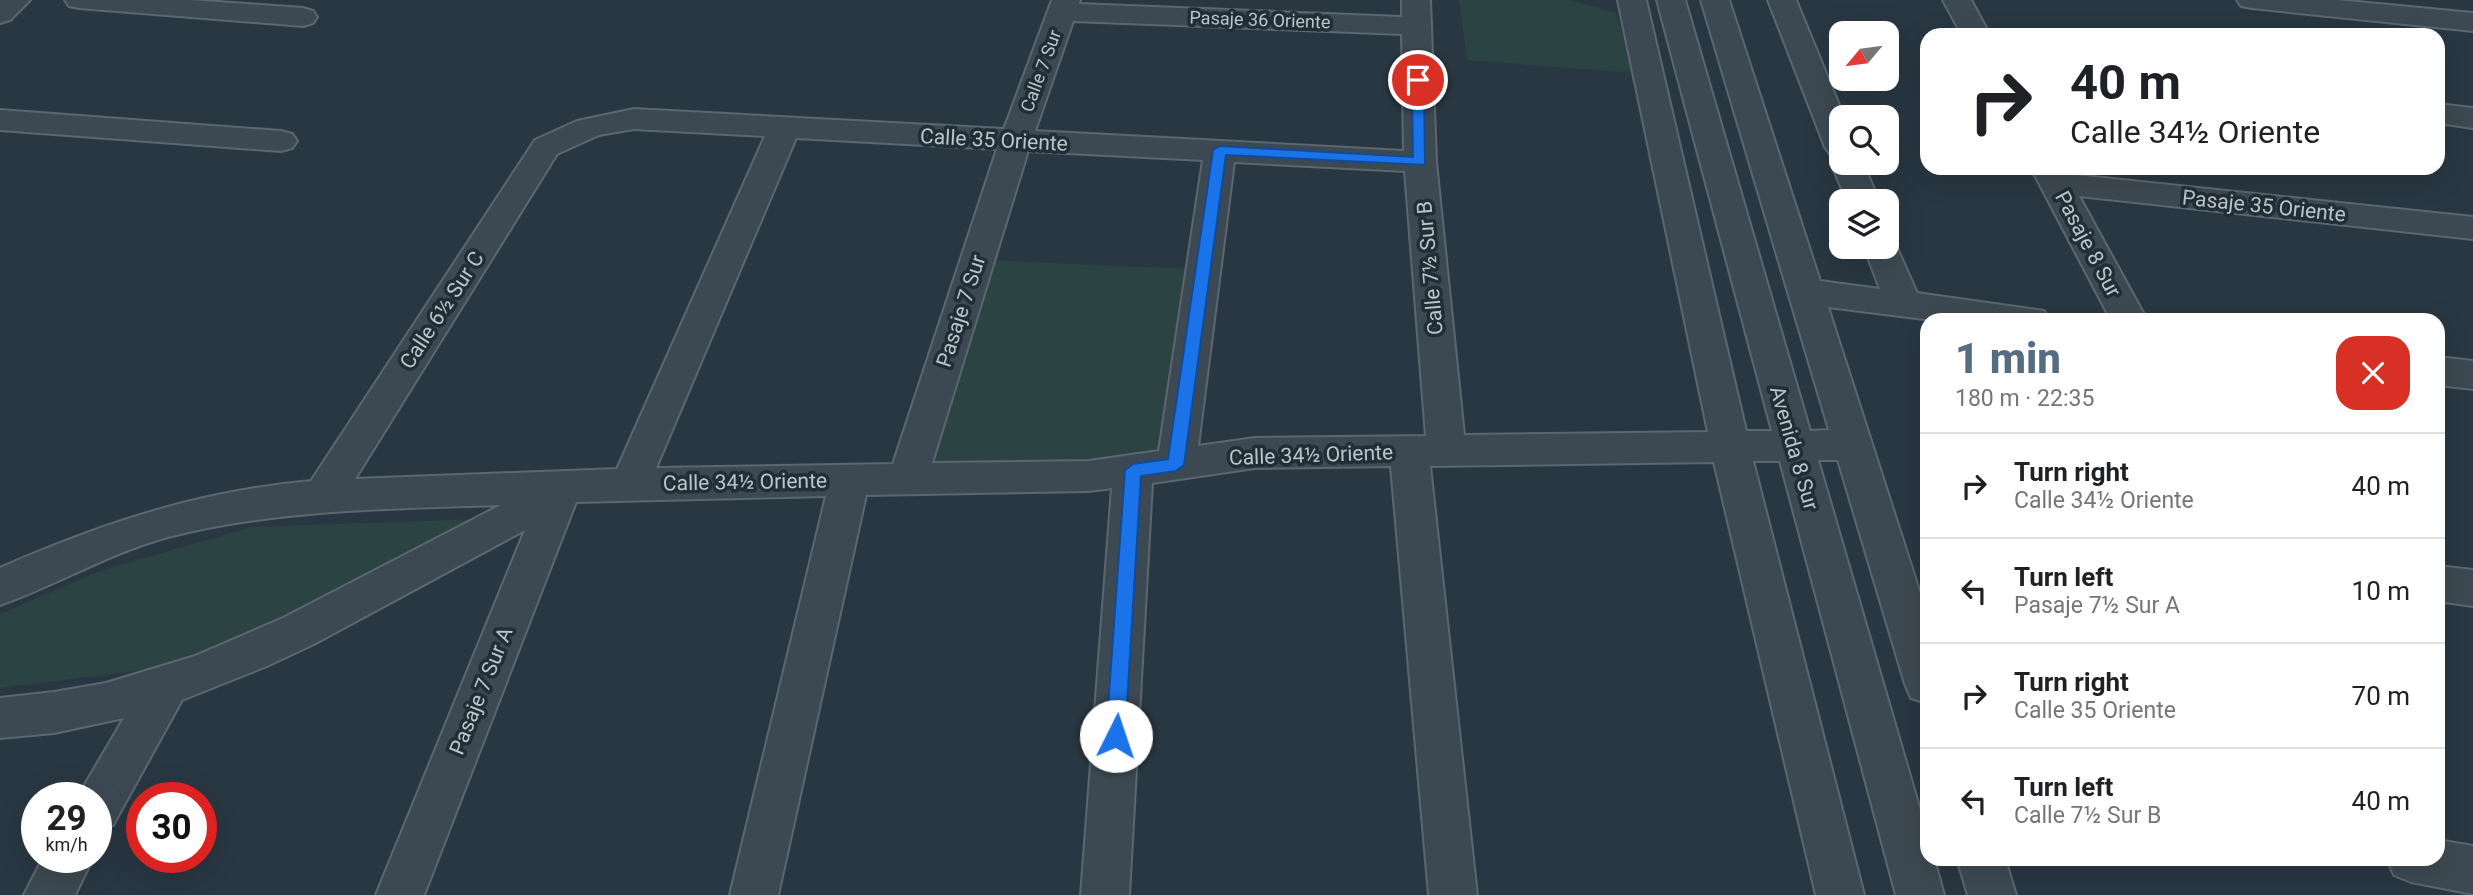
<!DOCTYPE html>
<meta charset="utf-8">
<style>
:root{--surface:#fff;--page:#f6f6f6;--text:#202124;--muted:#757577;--line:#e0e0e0;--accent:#566d81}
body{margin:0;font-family:Roboto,sans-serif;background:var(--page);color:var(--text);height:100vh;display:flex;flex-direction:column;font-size:26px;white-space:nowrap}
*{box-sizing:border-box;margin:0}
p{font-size:23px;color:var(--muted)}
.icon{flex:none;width:38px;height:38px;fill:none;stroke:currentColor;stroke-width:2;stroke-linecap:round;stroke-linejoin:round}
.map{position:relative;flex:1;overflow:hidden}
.drawer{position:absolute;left:1920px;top:313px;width:525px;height:553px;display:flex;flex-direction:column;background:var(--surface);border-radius:21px;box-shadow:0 7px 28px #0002}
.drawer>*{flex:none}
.hud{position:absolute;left:1920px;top:28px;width:525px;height:147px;border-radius:21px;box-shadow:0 7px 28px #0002;background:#fff;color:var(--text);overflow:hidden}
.needle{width:46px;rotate:241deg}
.buttons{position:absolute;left:1829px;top:21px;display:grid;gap:14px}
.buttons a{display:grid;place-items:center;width:70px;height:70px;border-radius:14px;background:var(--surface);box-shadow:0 7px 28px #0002;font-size:35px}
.speed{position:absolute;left:21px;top:782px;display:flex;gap:14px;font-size:35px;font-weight:700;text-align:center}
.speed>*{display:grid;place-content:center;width:91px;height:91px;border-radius:50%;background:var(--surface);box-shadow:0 7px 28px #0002;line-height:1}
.speed small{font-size:18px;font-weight:400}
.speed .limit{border:10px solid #d22;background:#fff;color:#111}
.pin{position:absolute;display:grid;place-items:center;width:60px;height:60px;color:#fff;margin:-30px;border:4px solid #fff;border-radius:50%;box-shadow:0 2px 7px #0007}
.me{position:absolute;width:77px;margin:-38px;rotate:4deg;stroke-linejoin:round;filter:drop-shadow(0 0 5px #0008)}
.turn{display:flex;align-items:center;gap:24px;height:147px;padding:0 35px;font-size:32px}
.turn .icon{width:91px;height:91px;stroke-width:2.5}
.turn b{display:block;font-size:49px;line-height:60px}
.round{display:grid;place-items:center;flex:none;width:74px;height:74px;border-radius:21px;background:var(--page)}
.head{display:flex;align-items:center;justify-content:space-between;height:119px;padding:0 35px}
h1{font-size:42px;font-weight:800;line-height:52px;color:var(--accent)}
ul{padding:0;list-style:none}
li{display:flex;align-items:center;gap:21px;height:105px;padding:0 35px;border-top:2px solid var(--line)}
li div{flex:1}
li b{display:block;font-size:26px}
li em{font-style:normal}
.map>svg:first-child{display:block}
</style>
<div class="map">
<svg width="2473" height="895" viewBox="0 0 2473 895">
<rect width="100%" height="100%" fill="#293742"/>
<g fill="#2b4342">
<path d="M 1459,0 L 1570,0 L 1616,13 L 1635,73 L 1467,60 Z"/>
<path d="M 982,260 L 1194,269 L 1165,462 L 930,475 Z"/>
<path d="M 477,519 L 240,639 L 145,670 L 0,688 L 0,614 L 100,571 L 251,527 Z"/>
</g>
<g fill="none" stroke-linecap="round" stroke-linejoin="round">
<g stroke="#5b676f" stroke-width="4">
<g id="minor">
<path d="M 0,0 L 30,0 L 10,20 L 0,23 Z"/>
<path d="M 65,0 L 191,0 L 303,8 L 313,11 L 317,17 L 313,23 L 303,26 L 79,8 L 69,6 Z"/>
<path d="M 1052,0 L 1080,0 L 1079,4 L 1402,17 L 1402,0 L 1430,0 L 1436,162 L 1464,435 L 1708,432 L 1618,0 L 1646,0 L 1746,431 L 1772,431 L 1657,0 L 1685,0 L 1810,431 L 1829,430 L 1701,0 L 1729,0 L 1820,281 L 1880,289 L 1864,247 L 1886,247 L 1886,237 L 1893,239 L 1917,293 L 2044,311 L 2049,320 L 1932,320 L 1828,307 L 1927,615 L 1927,703 L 1911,698 L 1905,684 L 1838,460 L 1818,460 L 1927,834 L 1927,859 L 1934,859 L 1944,895 L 1896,895 L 1780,461 L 1753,461 L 1864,895 L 1816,895 L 1714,462 L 1430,466 L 1477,895 L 1429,895 L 1391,466 L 1255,468 L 1152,483 L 1129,895 L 1081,895 L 1112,488 L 1089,491 L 866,495 L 778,895 L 730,895 L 826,496 L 576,502 L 424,895 L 376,895 L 525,530 L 314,644 L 267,666 L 182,700 L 113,825 L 96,831 L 96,798 L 77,798 L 124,718 L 54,733 L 0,738 L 0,698 L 54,692 L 106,683 L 195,656 L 283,618 L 501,505 C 389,509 277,509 168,537 C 109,553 57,585 0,605 L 0,568 C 102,523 200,491 311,481 L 535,140 L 577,121 L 634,109 L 1004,129 ZM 1073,21 L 1402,34 L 1404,151 L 1035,131 ZM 634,129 L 765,136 L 617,469 L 355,479 L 557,154 L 599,135 ZM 796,138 L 997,149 L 893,464 L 656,468 ZM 1028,151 L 1203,160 L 1159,451 L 1089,461 L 932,463 ZM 1234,162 L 1405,171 L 1426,436 L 1255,438 L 1198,446 Z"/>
<path d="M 1768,0 L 1796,0 L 1844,117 L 1841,117 L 1841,163 L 1863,163 L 1879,201 L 1847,201 L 1831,163 L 1836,156 L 1830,154 L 1825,147 Z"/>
<path d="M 1943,0 L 1971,0 L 1990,35 L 1962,35 Z"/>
<path d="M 2237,0 L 2337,0 L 2473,13 L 2473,31 L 2251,8 L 2241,6 Z"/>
<path d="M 2438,104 L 2473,108 L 2473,128 L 2438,123 Z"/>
<path d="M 0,110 L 281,131 L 292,134 L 297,141 L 292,148 L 281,151 L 0,130 Z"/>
<path d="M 2031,168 L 2063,168 L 2066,174 L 2473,217 L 2473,239 L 2079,196 L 2147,320 L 2111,320 Z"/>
<path d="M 2438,357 L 2473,361 L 2473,389 L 2438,385 Z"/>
<path d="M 2438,566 L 2473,570 L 2473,606 L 2438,601 Z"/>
<path d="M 2438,840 L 2473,846 L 2473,894 L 2411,882 L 2394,875 L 2387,859 L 2438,859 Z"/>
<path d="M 43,858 L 93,858 L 75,895 L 24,895 Z"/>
<path d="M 1957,859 L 2005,859 L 2016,895 L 1968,895 Z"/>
</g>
</g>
<use href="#minor" fill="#3d4952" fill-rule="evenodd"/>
</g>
<path fill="#1a73e8" stroke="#114b97" stroke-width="2" d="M 1418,77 L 1424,80 L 1425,165 L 1226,155 L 1184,465 L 1176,471 L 1141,476 L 1125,736 L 1122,742 L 1116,744 L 1109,742 L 1106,736 L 1125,470 L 1133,464 L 1168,459 L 1213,150 L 1220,146 L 1413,157 L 1412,80 Z"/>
<g text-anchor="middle" stroke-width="7" stroke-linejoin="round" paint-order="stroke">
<g font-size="18" fill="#bac4cb" stroke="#222e37">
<text transform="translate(1260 20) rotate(2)" y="6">Pasaje 36 Oriente</text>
<text transform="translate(1041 71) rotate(-70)" y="6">Calle 7 Sur</text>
</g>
<g font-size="21" fill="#bac4cb" stroke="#222e37">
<text transform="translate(994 140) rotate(3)" y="7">Calle 35 Oriente</text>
<text transform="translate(2264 206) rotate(6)" y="7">Pasaje 35 Oriente</text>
<text transform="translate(2088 244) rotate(62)" y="7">Pasaje 8 Sur</text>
<text transform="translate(1430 268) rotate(-95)" y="7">Calle 7½ Sur B</text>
<text transform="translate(442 310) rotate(-57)" y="7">Calle 6½ Sur C</text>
<text transform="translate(961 311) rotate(-72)" y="7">Pasaje 7 Sur</text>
<text transform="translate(1794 448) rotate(74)" y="7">Avenida 8 Sur</text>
<text transform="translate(1311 455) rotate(-2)" y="7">Calle 34½ Oriente</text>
<text transform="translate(745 482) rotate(-1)" y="7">Calle 34½ Oriente</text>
<text transform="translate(481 691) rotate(-68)" y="7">Pasaje 7 Sur A</text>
</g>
</g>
</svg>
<div class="buttons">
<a><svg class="needle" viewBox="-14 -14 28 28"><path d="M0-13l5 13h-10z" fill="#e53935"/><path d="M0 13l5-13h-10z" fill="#757577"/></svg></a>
<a><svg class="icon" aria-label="search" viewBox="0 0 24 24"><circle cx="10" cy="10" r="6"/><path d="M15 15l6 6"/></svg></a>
<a><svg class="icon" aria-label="layers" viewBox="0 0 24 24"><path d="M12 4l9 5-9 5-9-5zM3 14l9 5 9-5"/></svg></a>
</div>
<div class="speed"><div>29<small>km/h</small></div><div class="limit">30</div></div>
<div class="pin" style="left:1418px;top:80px;background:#d93025"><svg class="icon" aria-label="arrive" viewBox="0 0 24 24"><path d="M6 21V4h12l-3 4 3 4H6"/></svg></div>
<svg class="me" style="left:1116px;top:736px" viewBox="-20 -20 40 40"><circle r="19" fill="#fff"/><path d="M0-13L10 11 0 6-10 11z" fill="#1a73e8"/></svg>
<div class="hud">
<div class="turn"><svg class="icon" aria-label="right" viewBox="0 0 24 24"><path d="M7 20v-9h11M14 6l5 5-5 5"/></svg><div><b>40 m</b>Calle 34½ Oriente</div></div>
</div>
<section class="drawer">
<div class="head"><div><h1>1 min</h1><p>180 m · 22:35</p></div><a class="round" style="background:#d93025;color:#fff"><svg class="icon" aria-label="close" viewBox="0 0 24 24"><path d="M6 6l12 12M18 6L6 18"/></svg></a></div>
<ul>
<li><svg class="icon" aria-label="right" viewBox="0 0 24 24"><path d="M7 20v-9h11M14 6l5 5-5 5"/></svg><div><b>Turn right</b><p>Calle 34½ Oriente</p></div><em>40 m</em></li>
<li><svg class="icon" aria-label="left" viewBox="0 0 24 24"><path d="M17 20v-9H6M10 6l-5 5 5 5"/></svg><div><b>Turn left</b><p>Pasaje 7½ Sur A</p></div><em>10 m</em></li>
<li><svg class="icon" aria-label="right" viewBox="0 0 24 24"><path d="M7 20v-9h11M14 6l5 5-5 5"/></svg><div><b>Turn right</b><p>Calle 35 Oriente</p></div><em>70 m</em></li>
<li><svg class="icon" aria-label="left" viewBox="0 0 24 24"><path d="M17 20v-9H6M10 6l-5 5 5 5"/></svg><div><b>Turn left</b><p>Calle 7½ Sur B</p></div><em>40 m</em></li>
</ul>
</section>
</div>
